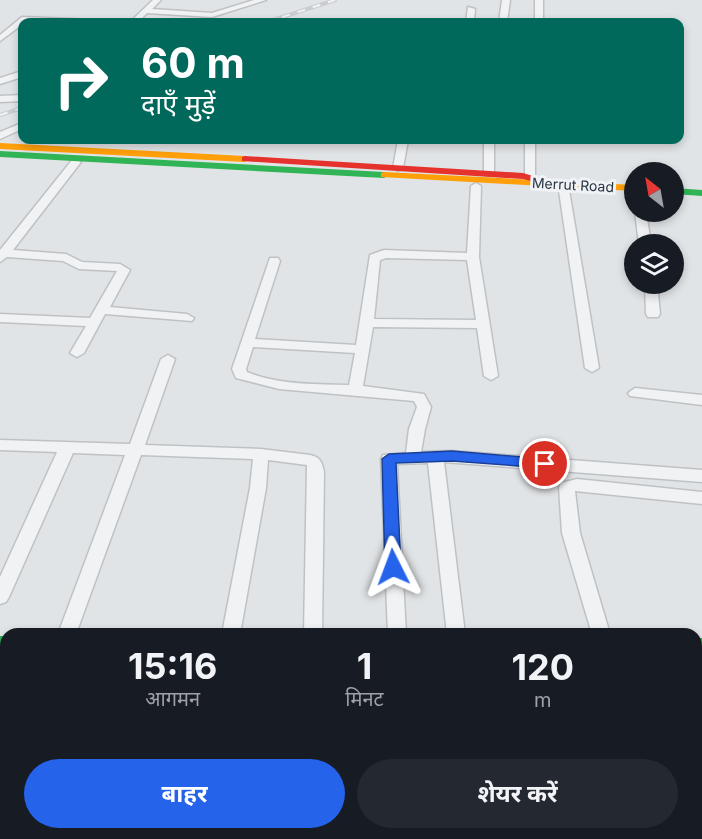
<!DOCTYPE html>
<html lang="hi">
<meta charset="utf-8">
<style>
:root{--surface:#171b24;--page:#242831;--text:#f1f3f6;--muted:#9ea1a6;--accent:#2563eb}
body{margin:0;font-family:Inter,"Noto Sans Devanagari",sans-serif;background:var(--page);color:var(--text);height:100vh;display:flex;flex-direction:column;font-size:22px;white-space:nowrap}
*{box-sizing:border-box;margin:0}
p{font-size:20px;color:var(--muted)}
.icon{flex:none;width:33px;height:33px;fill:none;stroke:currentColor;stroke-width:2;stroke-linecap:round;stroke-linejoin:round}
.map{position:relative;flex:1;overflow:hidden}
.details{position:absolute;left:0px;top:628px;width:702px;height:212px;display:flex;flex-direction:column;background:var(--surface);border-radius:18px 18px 0 0;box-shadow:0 3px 9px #0003}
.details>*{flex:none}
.banner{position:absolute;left:18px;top:18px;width:666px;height:126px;border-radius:12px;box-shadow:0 3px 9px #0003;background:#00695c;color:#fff;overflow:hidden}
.needle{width:39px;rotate:329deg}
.controls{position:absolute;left:624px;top:162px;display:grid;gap:12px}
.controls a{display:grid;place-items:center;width:60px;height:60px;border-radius:50%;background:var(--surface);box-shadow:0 3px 9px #0003;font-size:30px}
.pin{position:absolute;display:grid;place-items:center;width:51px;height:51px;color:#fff;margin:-26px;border:3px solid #fff;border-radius:50%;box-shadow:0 2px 6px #0007}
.me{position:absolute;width:66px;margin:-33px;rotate:357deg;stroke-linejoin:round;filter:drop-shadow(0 0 4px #0008)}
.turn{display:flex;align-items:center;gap:21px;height:126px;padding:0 24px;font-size:27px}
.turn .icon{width:78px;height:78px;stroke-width:2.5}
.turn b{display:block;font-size:42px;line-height:51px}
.eta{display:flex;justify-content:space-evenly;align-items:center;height:102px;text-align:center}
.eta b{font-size:36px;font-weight:700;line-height:42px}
.primary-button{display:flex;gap:12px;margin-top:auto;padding:12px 24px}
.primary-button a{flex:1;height:69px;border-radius:36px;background:var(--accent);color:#fff;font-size:24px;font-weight:700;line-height:69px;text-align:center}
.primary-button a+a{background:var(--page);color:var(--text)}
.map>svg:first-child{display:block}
</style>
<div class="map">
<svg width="702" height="839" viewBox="0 0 702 839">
<rect width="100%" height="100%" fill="#e1e4e6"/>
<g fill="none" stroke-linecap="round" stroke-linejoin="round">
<g stroke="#bfc2c4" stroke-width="3">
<g id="street">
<path d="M 153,0 L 161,0 L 152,9 L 212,13 L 254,0 L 266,0 L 212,17 L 147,13 L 138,22 L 130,22 Z"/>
<path d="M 502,0 L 510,0 L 507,22 L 499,22 Z"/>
<rect x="535" y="0" width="8" height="22"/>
<path d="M 468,7 L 475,9 L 474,22 L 466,22 Z"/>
<path d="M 22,17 L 96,20 L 100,22 L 27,21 L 0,41 L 0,35 Z"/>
<path d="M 22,71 L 22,77 L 0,84 L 0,78 Z"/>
<path d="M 22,95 L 22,101 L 0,102 L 0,96 Z"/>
<path d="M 22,123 L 22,129 L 0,139 L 0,132 Z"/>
<path d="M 398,140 L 408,140 L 403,168 L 398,171 L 393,168 Z"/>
<path d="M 484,140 L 494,140 L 494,174 L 489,177 L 484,174 Z"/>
<path d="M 525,140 L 535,140 L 535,177 L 530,180 L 525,177 Z"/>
<path d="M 76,159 L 81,162 L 13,250 L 66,254 L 82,262 L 120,264 L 130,270 L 110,307 L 187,314 L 194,318 L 192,321 L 105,314 L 84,353 L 77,357 L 70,353 L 86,326 L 0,322 L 0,314 L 90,318 L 117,271 L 79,269 L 63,261 L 7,257 L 0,262 L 0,250 L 72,160 Z"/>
<path d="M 563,181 L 568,184 L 599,368 L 592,372 L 585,368 L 558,184 Z"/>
<path d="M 476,183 L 481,186 L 479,257 L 498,376 L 491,380 L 484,376 L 477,328 L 373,327 L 363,386 L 424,394 L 431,407 L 425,429 L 421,452 L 452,451 L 702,470 L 702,482 L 444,462 L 465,634 L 447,634 L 428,463 L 397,464 L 406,634 L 388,634 L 381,459 L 383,455 L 406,453 L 409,429 L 417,407 L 414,401 L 279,389 L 236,378 L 232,369 L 270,258 L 278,258 L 280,261 L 255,339 L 356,345 L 370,255 L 384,250 L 467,253 L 471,186 ZM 386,258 L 467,260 L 476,320 L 374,319 L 380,260 ZM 253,347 L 355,353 L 349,385 C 316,384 278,385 247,372 L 246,369 Z"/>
<path d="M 635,212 L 646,212 L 651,244 L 639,244 Z"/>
<path d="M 645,284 L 657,284 L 660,314 L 658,317 L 648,317 L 646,314 Z"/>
<path d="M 168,355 L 175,359 L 145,445 L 261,449 L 310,455 C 320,457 322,462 324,472 L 322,634 L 304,634 L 307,465 L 268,460 L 266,488 L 240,634 L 222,634 L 250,488 L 253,459 L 141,455 L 76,634 L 58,634 L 125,455 L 73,453 L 9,597 L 6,602 L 0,604 L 0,577 L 57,452 L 0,450 L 0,440 L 130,444 L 161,359 Z"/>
<path d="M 635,388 L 702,395 L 702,405 L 630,396 L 628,393 Z"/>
<path d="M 577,479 L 702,492 L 702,504 L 575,491 L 580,533 L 610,634 L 592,634 L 562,533 L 559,487 L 561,483 Z"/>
<path d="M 696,739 L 702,742 L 702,785 L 696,783 Z"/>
<path d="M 0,799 L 6,802 L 6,830 L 0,827 Z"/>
<path d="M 6,831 L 6,834 L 29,834 L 31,839 L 7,839 L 5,834 Z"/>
<path d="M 193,834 L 215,834 L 214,839 L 192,839 Z"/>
<rect x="300" y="834" width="22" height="5"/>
<path d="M 405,834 L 427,834 L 428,839 L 406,839 Z"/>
<path d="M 508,834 L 530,834 L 531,839 L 509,839 Z"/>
<path d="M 616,834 L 638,834 L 639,839 L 617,839 Z"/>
</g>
</g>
<use href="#street" fill="#f0f2f3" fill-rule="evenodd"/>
<g fill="#30b455" fill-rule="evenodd">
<path d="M 0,151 L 384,172 L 389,175 L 384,178 L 0,157 Z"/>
<path d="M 674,188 L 702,190 L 702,196 L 674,194 Z"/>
<rect x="0" y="636" width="6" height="14"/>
<rect x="696" y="638" width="6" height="14"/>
</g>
<g fill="#ff9f0a" fill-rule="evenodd">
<path d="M 0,143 L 245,156 L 250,159 L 245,162 L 0,149 Z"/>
<path d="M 384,172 L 634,185 L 634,191 L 381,177 L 381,173 Z"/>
</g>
<path fill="#e5322d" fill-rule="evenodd" d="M 245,156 L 523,173 L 555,183 L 550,186 L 523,179 L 242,161 L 242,157 Z"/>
<g stroke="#caccce" stroke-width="4">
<g id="rail">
<path d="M 267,22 L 335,0"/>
<path d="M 0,115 L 22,108"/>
</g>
</g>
<use href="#rail" stroke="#eff2f6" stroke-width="2" stroke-dasharray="8" stroke-linecap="butt"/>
</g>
<path fill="#2563eb" stroke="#184099" stroke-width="1.5" d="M 452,451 L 545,459 L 552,464 L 545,468 L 452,461 L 396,463 L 401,567 L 399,572 L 393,573 L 387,572 L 385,567 L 382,459 L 389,454 Z"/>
<g text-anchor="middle" stroke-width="6" stroke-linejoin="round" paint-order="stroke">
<g font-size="14" fill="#29333f" stroke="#eff2f6">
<text transform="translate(573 185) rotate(3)" y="5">Merrut Road</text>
</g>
</g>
</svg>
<div class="controls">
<a><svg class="needle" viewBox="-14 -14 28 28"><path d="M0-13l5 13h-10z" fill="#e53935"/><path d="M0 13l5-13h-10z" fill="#9ea1a6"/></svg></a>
<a><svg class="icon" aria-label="layers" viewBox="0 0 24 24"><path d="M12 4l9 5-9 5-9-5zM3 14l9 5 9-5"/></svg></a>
</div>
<div class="pin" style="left:545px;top:464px;background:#d93025"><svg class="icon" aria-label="arrive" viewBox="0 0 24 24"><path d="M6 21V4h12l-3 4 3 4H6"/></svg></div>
<svg class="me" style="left:393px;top:567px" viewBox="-20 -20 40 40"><path d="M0-17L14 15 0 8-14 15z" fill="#2563eb" stroke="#fff" stroke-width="4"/></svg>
<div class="banner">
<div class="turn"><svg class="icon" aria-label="right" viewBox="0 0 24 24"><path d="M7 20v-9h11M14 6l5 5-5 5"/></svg><div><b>60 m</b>दाएँ मुड़ें</div></div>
</div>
<section class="details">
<div class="eta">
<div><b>15:16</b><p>आगमन</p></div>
<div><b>1</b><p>मिनट</p></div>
<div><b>120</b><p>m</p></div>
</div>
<div class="primary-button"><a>बाहर</a><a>शेयर करें</a></div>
</section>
</div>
